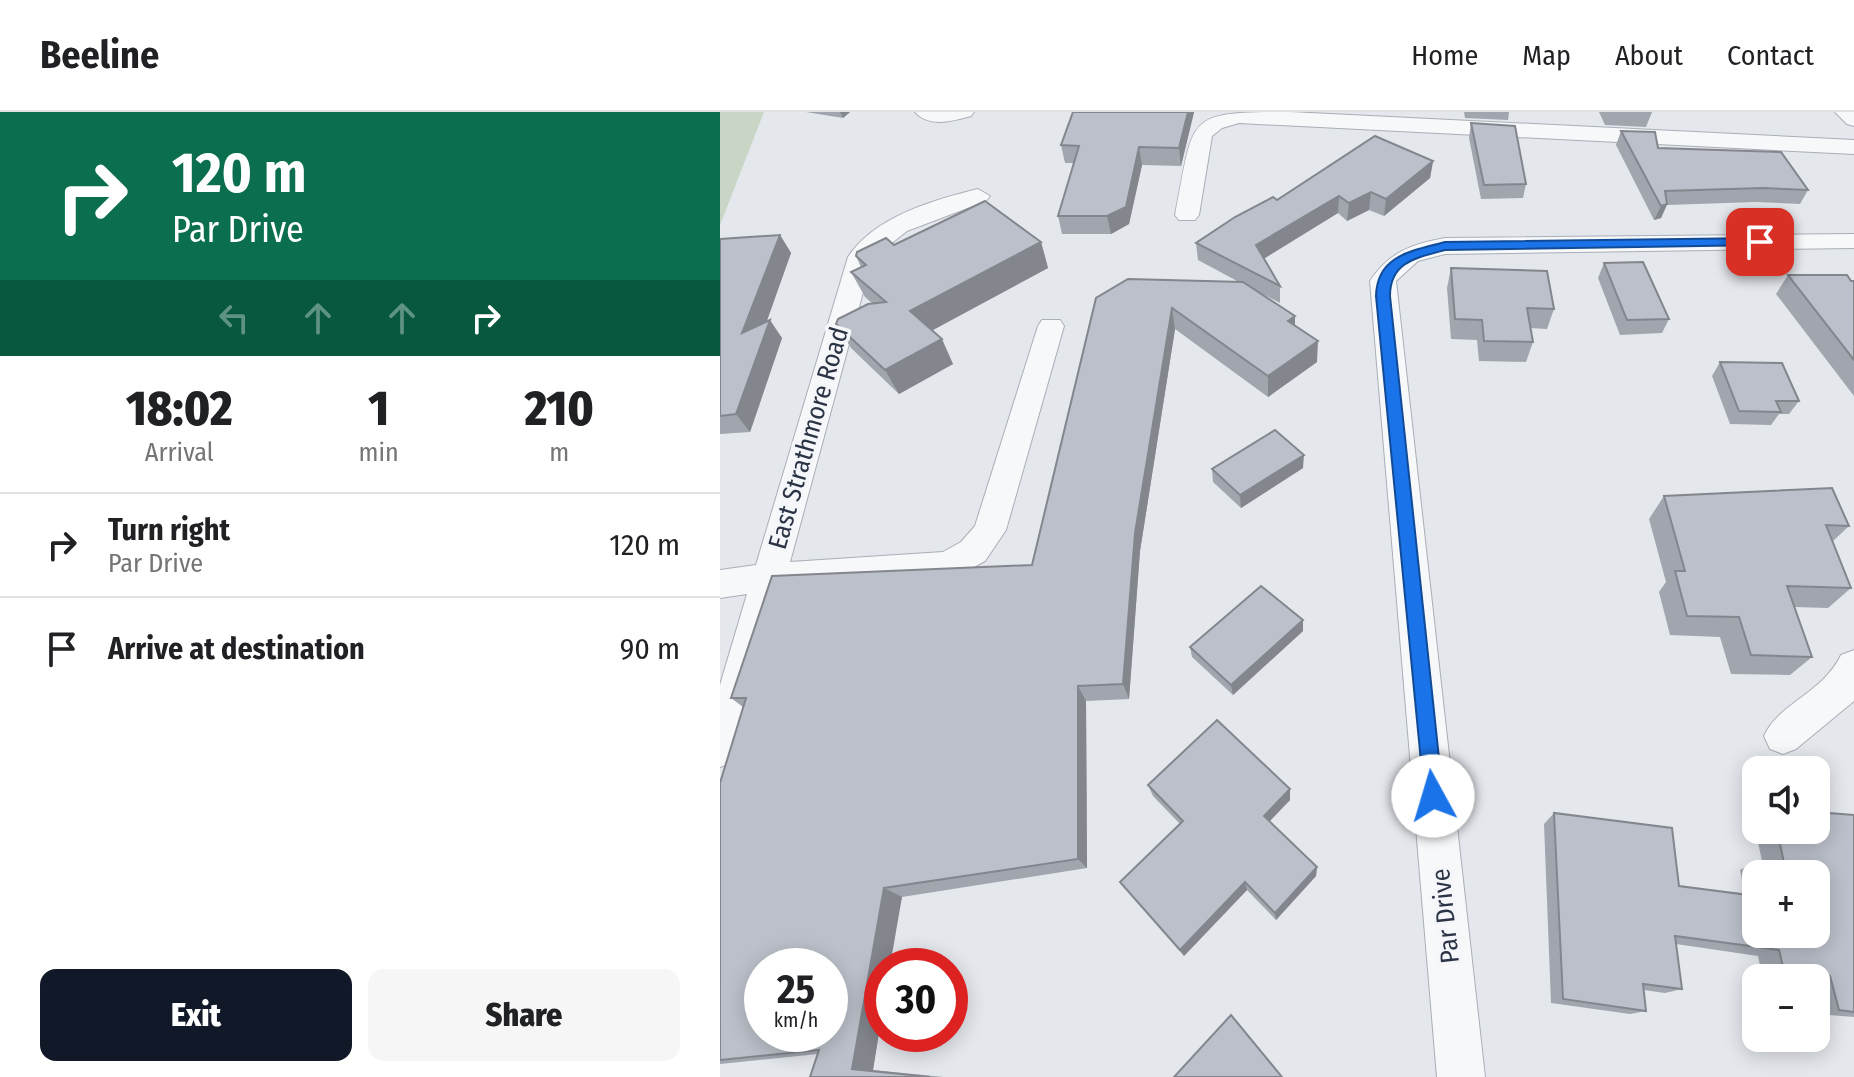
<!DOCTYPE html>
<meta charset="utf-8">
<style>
:root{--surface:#fff;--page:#f6f6f6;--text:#202124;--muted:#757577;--line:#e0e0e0;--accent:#111827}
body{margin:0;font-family:"Fira Sans Condensed",sans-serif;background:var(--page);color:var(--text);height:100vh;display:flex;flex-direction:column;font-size:30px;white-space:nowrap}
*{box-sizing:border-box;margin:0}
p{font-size:26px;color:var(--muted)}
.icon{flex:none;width:44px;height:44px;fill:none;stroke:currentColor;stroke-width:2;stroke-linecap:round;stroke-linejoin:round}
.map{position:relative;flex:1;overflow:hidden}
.details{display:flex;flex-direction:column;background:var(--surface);width:720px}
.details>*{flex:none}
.hud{background:#0b6e4f;color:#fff;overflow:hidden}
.fabs{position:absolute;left:1022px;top:644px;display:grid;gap:16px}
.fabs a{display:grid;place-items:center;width:88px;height:88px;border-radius:16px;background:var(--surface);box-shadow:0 4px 20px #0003;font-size:40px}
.speed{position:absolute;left:24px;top:836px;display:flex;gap:16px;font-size:40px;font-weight:700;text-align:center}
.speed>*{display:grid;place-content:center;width:104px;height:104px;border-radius:50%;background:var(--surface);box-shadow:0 4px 20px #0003;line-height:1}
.speed small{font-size:20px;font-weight:400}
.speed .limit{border:12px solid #d22;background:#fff;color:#111}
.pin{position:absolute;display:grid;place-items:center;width:68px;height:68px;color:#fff;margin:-34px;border-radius:16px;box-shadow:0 4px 12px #0006}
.me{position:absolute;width:88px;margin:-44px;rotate:354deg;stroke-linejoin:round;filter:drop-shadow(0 0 6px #0008)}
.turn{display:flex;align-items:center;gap:28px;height:168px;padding:0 40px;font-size:36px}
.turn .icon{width:104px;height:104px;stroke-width:2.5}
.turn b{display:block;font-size:56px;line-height:68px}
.lanes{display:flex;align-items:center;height:76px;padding:0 40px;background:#0003;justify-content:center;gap:40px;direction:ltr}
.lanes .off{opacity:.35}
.eta{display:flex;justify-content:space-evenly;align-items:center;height:136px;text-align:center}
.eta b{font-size:48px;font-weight:800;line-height:56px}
.button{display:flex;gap:16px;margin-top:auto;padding:16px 40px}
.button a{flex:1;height:92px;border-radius:16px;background:var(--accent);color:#fff;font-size:32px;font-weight:800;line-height:92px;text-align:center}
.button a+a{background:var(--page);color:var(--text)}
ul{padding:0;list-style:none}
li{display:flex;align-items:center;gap:24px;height:104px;padding:0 40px;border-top:2px solid var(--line)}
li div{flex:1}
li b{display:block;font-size:30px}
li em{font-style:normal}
header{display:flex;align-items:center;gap:48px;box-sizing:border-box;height:112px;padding:0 40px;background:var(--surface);border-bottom:2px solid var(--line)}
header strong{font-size:38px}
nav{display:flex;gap:44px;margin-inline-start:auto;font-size:28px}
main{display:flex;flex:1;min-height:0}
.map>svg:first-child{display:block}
</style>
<header>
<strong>Beeline</strong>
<nav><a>Home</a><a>Map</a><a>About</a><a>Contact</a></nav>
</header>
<main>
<section class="details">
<div class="hud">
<div class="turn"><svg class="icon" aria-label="right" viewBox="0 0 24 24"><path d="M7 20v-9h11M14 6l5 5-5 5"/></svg><div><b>120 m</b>Par Drive</div></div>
<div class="lanes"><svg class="icon off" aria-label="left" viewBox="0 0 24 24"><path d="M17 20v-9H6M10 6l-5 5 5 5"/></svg><svg class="icon off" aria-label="ahead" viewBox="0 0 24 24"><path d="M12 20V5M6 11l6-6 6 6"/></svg><svg class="icon off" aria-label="ahead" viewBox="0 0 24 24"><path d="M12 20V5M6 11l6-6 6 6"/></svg><svg class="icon" aria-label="right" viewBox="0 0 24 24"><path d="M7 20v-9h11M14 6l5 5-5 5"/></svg></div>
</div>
<div class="eta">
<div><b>18:02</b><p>Arrival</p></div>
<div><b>1</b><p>min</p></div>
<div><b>210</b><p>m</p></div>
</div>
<ul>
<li><svg class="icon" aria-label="right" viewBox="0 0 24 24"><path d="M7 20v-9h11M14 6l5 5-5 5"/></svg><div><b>Turn right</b><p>Par Drive</p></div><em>120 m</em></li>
<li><svg class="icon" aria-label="arrive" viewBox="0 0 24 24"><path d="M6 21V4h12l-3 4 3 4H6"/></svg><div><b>Arrive at destination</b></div><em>90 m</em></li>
</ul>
<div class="button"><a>Exit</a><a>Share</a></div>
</section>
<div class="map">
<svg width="1134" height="965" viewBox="0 0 1134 965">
<rect width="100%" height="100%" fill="#e4e7ec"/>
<path fill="#c9d6c5" d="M 0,0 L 44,0 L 0,113 Z"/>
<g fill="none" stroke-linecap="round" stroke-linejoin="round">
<g stroke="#a9aeb7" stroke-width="2">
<g id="minor">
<path d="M 195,0 L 254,0 L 251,4 C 233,9 209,16 195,0 Z"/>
<path d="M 570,0 L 1134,28 L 1134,42 L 519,11 L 502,16 L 492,24 L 479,103 L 475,108 L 459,108 L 455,103 C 475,3 463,0 570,0 Z"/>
<path d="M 1115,0 L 1134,0 L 1134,14 L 1127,12 Z"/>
<path d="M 258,77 L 270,84 L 266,89 L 187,119 L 152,147 L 70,450 L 223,440 L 241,430 L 255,414 L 318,214 L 322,208 L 340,208 L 344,214 L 286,418 L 265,449 L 243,461 L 213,470 L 62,478 L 19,637 L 14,650 L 0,655 L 0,573 L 27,482 L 0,486 L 0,458 L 36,453 L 128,145 C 154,105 213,88 258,77 Z"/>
<path d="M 1134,122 L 1134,136 L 725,142 L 698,149 L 676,169 L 765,965 L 717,965 L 650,169 C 669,140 692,132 725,126 Z"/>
<path d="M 1134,538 L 1134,589 L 1076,637 L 1063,642 L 1050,637 L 1044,624 C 1059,591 1102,582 1121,543 Z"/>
</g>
</g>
<use href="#minor" fill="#f7f8fa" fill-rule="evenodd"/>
</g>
<g fill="#a1a5ae" fill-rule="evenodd">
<path d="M 86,0 L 130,0 L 123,6 Z"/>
<path d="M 474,0 L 461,54 L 422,53 L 409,112 L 391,122 L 342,122 L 338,104 L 354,51 L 345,51 L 341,33 Z"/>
<path d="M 744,0 L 789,0 L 788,8 L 745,6 Z"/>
<path d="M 879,0 L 932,0 L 926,15 L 885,13 Z"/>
<path d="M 751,11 L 806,72 L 803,86 L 761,87 L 749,26 Z"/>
<path d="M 901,19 L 938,36 L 1088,78 L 1080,92 L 1035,90 L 947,93 L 941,106 L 934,108 L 896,33 Z"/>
<path d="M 713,49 L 710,66 L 664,104 L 649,98 L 627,109 L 618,101 L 544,146 L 560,174 L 560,191 L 537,179 L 575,213 L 597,250 L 548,285 L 455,217 L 420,439 L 409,587 L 366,589 L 367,756 L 182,785 L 162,854 L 162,902 L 153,958 L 224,965 L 90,965 L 98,942 L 0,952 L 0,671 L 23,595 L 11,586 L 312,453 L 376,186 L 519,170 L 478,148 L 476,131 L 557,88 Z"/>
<path d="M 60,123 L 71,141 L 46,210 L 62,226 L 30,320 L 0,322 L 0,127 Z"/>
<path d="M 321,130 L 328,156 L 212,218 L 233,252 L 179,282 L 131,236 L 116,212 L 152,191 L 145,185 L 131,160 L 141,155 L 136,144 L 174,133 Z"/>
<path d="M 884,151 L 949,207 L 942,221 L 900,223 L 878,166 Z"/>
<path d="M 731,156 L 834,197 L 827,217 L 810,216 L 813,230 L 806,250 L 759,249 L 757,228 L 731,227 L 727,176 Z"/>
<path d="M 1068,163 L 1134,169 L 1134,284 L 1056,182 Z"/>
<path d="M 1000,250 L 1079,289 L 1069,302 L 1059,302 L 1051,313 L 1010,312 L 992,264 Z"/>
<path d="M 583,356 L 521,396 L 493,370 L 492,357 Z"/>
<path d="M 944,384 L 1129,414 L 1112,430 L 1131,476 L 1108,496 L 1074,495 L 1092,545 L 1070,563 L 1011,562 L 1000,525 L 950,523 L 939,480 L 946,470 L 929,407 Z"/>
<path d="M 583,519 L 513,583 L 472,545 L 470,535 Z"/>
<path d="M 428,673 L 570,677 L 570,688 L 550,709 L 597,755 L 596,764 L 556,808 L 527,778 L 464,844 L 400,770 L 460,712 L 433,684 Z"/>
<path d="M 834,701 L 959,774 L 1025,783 L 1020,758 L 1039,749 L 1042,749 L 1033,707 L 1036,706 L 1036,718 L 1096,718 L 1134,703 L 1134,905 L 1096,902 L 1096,866 L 1063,866 L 1042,864 L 1038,844 L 956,832 L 962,877 L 945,881 L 924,878 L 926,899 L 910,902 L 831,891 L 824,712 ZM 1036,762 L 1096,762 L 1036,822 Z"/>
</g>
<g fill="#83868d">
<path d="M 120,0 L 130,0 L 123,6 Z"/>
<path d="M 468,0 L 474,0 L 461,54 L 459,36 Z"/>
<path d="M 419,35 L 422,53 L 409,112 L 391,122 L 387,104 Z"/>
<path d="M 713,49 L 710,66 L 664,104 L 666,87 Z"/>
<path d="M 651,80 L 649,98 L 627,109 L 629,91 Z"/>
<path d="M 619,84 L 618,101 L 537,151 L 536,133 Z"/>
<path d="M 947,92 L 941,106 L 934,108 L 941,94 Z"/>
<path d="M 60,123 L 71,141 L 36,240 L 22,221 Z"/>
<path d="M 321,130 L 328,156 L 202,224 L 190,199 Z"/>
<path d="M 452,196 L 455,217 L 420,439 L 409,587 L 403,572 L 415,421 Z"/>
<path d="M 575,204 L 575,225 L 568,209 Z"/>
<path d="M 50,208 L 62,226 L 30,320 L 16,302 Z"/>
<path d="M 222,227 L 233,252 L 179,282 L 165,258 Z"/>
<path d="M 598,229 L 597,250 L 548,285 L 548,264 Z"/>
<path d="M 584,343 L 583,356 L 521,396 L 520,383 Z"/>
<path d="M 583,508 L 583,519 L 513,583 L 511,573 Z"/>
<path d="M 358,574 L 366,589 L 367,756 L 358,747 Z"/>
<path d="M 570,677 L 570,688 L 545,714 L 544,704 Z"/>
<path d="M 597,755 L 596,764 L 556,808 L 555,801 Z"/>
<path d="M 525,770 L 527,778 L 464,844 L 460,838 Z"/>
<path d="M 164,776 L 182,785 L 170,854 L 162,854 L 162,902 L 153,958 L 132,957 Z"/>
</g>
<g fill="#bbc0ca" stroke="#83868d" stroke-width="2" fill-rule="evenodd">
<path d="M 353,0 L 468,0 L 459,36 L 419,35 L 406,95 L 387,104 L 338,104 L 359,34 L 341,33 Z"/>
<path d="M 751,11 L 795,14 L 806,72 L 764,73 Z"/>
<path d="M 901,19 L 935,20 L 938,36 L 1061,40 L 1088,78 L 1043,76 L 945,79 L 947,92 L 941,94 Z"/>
<path d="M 655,24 L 713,49 L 666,87 L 651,80 L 629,91 L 619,84 L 536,133 L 560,174 L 476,131 L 515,105 L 553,85 L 557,88 Z"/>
<path d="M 265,89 L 321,130 L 190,199 L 222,227 L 165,258 L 116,212 L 118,207 L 148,192 L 166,190 L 131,160 L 146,153 L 136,144 L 137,140 L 166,126 L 174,133 Z"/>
<path d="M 60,123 L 22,221 L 50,208 L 16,302 L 0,304 L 0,127 Z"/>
<path d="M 923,150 L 949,207 L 907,208 L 884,151 Z"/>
<path d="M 731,156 L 827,159 L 834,197 L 807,196 L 813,230 L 764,229 L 762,208 L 735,207 Z"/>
<path d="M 1068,163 L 1127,163 L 1131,169 L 1134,169 L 1134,248 Z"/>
<path d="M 408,167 L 523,170 L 575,204 L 568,209 L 598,229 L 548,264 L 452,196 L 415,421 L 403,572 L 358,574 L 358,747 L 164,776 L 132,957 L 210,965 L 90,965 L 99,938 L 0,948 L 0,671 L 26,586 L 11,586 L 52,464 L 312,453 L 376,186 ZM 42,854 L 110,854 L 110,922 L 42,922 Z"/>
<path d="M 1000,250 L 1062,251 L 1079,289 L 1056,289 L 1061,300 L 1019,299 Z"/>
<path d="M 555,318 L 584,343 L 520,383 L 492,357 Z"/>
<path d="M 1112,376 L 1129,414 L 1106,413 L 1131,476 L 1067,474 L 1092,545 L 1031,543 L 1019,505 L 967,504 L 955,459 L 965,459 L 944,384 Z"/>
<path d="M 541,474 L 583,508 L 511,573 L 470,535 Z"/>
<path d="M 497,608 L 570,677 L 544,704 L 597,755 L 555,801 L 525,770 L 460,838 L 400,770 L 463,709 L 428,673 Z"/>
<path d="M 1096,700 L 1134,703 L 1134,900 L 1119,898 L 1110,864 L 1064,859 L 1059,838 L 955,824 L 962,877 L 923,872 L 926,899 L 843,887 L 834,701 L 952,716 L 959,774 L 1036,784 L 1036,822 L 1096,822 L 1096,762 L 1042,762 L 1039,749 L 1064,751 L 1057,718 L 1096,718 Z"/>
<path d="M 511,903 L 562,965 L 454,965 Z"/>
</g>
<path fill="#1a73e8" stroke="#114b97" stroke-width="2" d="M 1040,126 L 1044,128 L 1044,133 L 725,138 C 696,146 670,150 670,184 L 723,684 L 720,691 L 713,694 L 705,691 L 656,184 C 657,143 692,139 725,130 Z"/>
<g text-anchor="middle" stroke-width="7" stroke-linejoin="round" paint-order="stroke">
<g font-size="26" fill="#2b3445" stroke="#f4f6f9">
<text transform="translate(88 326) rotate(-74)" y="9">East Strathmore Road</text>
<text transform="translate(725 804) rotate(-96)" y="9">Par Drive</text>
</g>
</g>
</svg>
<div class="fabs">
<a><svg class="icon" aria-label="sound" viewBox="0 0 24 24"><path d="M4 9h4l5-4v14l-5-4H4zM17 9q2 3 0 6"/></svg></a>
<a>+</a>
<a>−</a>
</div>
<div class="speed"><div>25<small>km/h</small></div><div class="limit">30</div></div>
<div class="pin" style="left:1040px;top:130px;background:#d93025"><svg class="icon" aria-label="arrive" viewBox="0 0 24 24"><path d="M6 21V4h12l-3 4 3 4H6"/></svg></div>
<svg class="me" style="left:713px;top:684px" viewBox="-20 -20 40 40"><circle r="19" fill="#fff"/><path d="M0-13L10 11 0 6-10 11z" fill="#1a73e8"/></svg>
</div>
</main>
